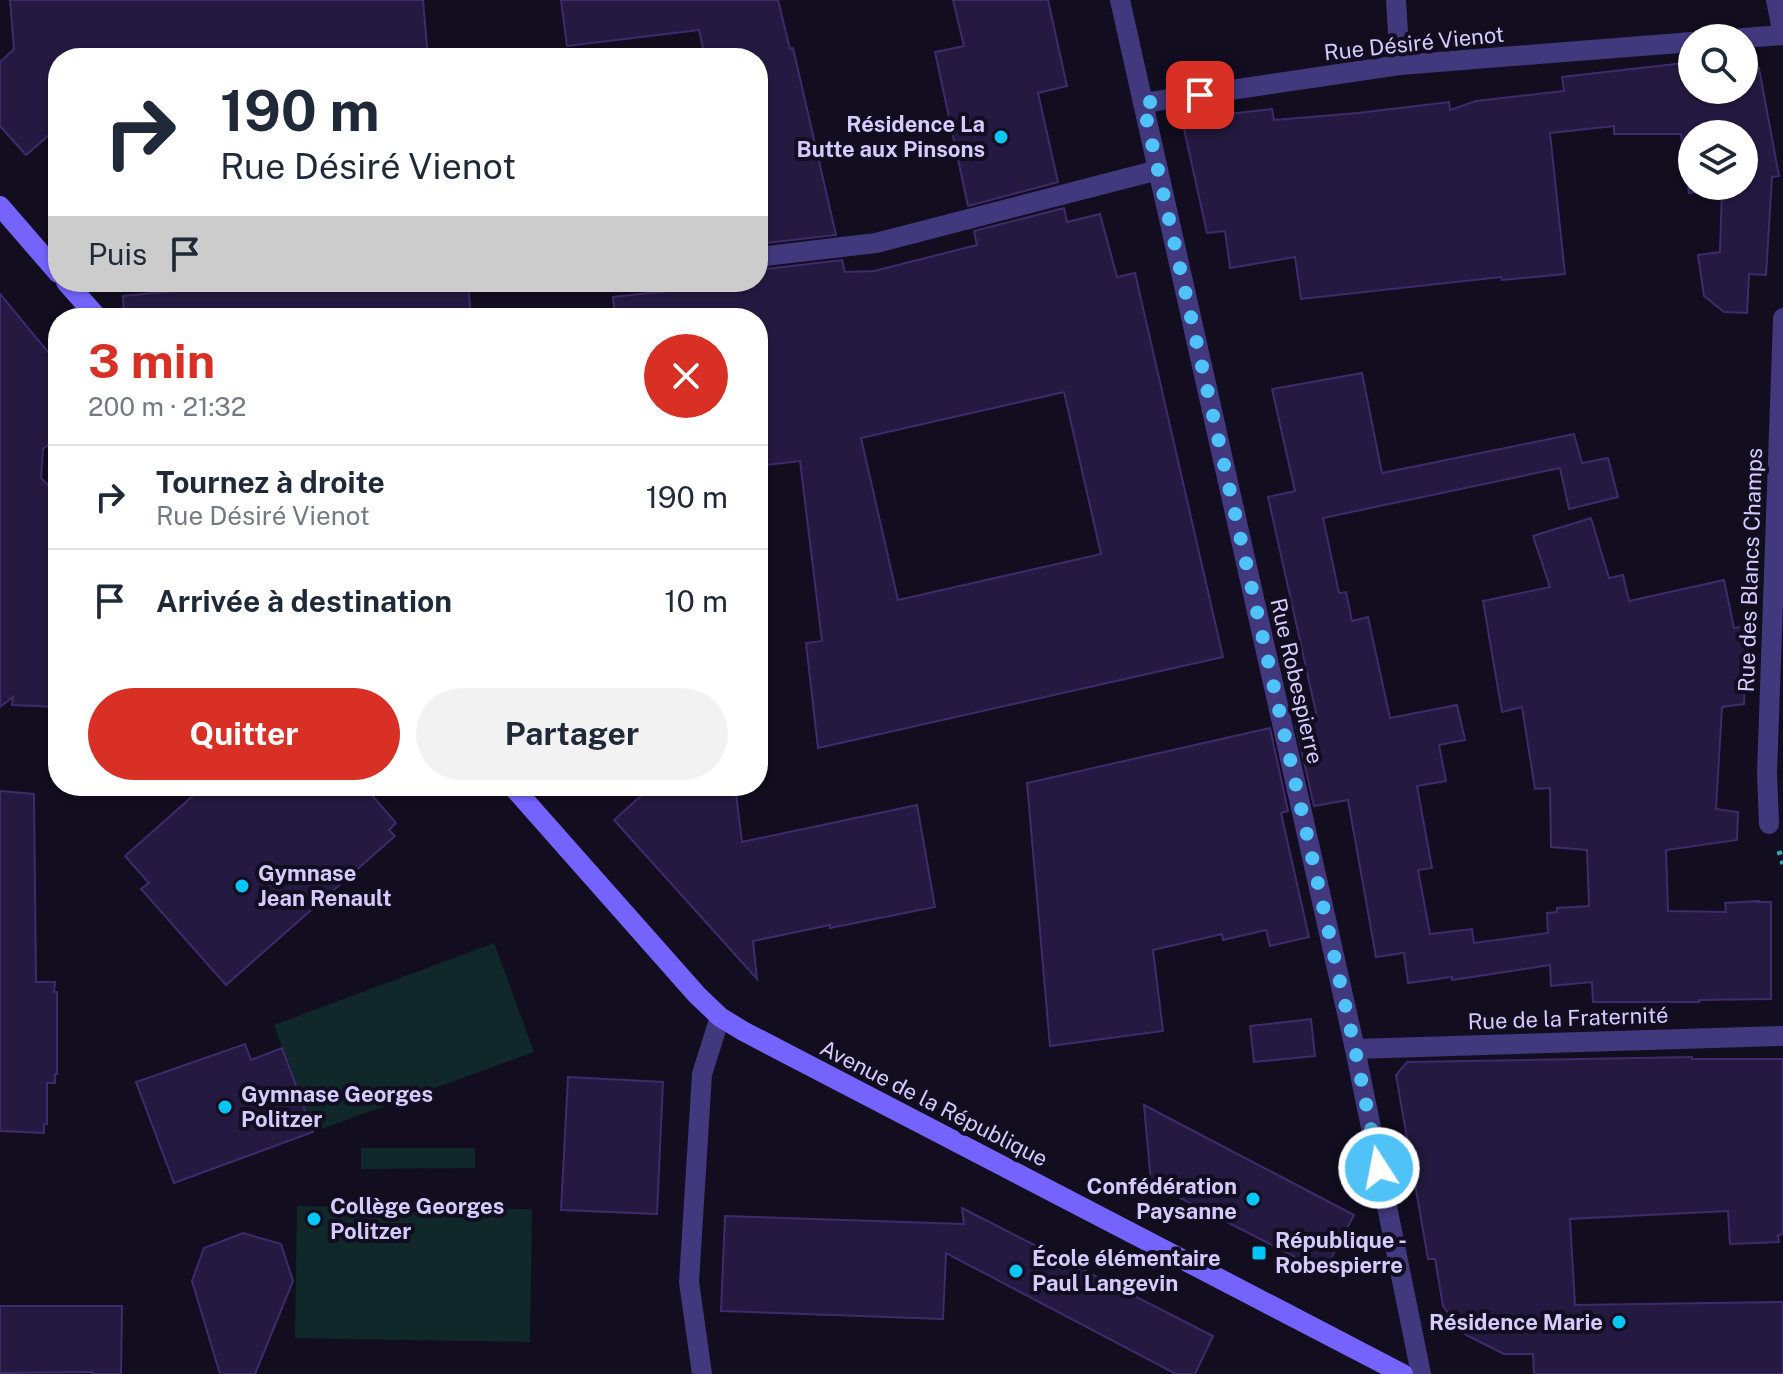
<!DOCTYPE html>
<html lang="fr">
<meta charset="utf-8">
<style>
:root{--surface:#fff;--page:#f2f2f3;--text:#1f2937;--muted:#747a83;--line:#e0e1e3;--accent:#d93025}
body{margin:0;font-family:"Public Sans",sans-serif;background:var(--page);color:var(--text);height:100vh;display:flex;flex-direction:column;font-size:30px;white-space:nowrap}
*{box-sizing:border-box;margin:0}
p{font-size:26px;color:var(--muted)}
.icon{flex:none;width:44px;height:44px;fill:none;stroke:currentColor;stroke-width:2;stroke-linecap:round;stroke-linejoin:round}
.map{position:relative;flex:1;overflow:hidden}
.sheet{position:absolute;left:48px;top:308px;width:720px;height:488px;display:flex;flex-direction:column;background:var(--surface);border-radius:32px;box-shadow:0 2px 6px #0004}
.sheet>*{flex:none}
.guide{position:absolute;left:48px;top:48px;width:720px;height:244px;border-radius:32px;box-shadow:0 2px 6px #0004;background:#fff;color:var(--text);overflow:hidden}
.tools{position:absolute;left:1678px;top:24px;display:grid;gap:16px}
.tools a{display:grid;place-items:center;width:80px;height:80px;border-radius:50%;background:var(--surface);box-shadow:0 2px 6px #0004;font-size:40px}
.pin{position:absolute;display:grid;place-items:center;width:68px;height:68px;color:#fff;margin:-34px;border-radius:16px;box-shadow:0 4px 12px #0006}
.me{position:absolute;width:88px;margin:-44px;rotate:349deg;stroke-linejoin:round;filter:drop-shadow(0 0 6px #0008)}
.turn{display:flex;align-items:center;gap:28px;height:168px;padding:0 40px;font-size:36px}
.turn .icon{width:104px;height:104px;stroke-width:2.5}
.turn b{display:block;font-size:56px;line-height:68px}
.then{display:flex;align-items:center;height:76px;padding:0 40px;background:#0003;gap:16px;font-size:30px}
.round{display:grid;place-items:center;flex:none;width:84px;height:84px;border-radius:42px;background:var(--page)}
.headline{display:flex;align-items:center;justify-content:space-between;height:136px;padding:0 40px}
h1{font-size:48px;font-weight:700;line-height:60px;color:var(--accent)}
.primary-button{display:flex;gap:16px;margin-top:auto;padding:16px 40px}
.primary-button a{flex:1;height:92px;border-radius:48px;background:var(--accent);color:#fff;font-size:32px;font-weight:700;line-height:92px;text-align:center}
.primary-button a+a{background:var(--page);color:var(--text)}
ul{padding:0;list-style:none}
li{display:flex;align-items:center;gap:24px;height:104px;padding:0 40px;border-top:2px solid var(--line)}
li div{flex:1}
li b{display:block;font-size:30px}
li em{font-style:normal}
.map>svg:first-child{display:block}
</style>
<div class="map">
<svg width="1783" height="1374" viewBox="0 0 1783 1374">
<rect width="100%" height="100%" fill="#120d1f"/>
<g fill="#102829">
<path d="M 494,943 L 534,1052 L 313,1132 L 274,1025 Z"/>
<path d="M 361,1148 L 475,1148 L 475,1168 L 361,1169 Z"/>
<path d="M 297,1206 L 532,1209 L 530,1342 L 295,1338 Z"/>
</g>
<g fill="#241940" stroke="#3e2b6c" stroke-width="2" fill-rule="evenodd">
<path d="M 10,0 L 423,0 L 428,58 L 58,58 L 58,127 L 26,155 L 0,126 L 0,62 L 14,49 Z"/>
<path d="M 561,0 L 778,0 L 790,49 L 793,48 L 836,235 L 758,244 L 758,58 L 705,58 L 699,30 L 567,46 Z"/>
<path d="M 953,0 L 1048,0 L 1067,86 L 1038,93 L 1058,182 L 968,206 L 935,52 L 964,46 Z"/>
<path d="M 1744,57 L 1759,68 L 1779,176 L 1772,177 L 1766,275 L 1749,274 L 1747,313 L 1724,312 L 1704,296 L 1698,255 L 1720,252 L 1722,187 L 1689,193 L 1681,134 L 1614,134 L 1614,126 L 1550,133 L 1565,274 L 1502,280 L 1501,277 L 1301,299 L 1295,257 L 1230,268 L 1225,231 L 1207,233 L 1184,129 L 1194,118 L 1272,109 L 1274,120 L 1358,113 L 1449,102 L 1450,110 L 1476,101 L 1564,91 L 1562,77 L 1692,62 L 1692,90 L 1744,90 ZM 1692,134 L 1744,134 L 1744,186 L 1692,186 Z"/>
<path d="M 1064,208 L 1067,222 L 1100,214 L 1117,277 L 1135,273 L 1223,657 L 818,748 L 806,643 L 822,641 L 800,461 L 758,466 L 758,318 L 615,318 L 613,297 L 686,289 L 685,284 L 705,282 L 758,282 L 758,270 L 842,260 L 845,272 L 874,271 L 977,245 L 974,231 ZM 1064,392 L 1101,554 L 898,600 L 861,438 Z"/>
<path d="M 206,282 L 468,282 L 471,318 L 124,318 L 123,296 L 206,288 Z"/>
<path d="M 0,294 L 58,364 L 58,437 L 43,449 L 41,478 L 58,496 L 58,707 L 12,705 L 13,697 L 0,707 Z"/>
<path d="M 1362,373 L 1382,473 L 1574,434 L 1582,463 L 1608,458 L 1618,497 L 1569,509 L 1560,468 L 1323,518 L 1339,593 L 1346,592 L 1352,621 L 1368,617 L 1390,718 L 1457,705 L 1465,740 L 1439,745 L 1446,781 L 1417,786 L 1432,868 L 1418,870 L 1430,934 L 1472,929 L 1474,943 L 1548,933 L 1547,913 L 1557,912 L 1557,908 L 1589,906 L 1587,850 L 1551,847 L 1550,788 L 1535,789 L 1522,707 L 1502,712 L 1483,601 L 1550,587 L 1533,536 L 1591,518 L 1609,578 L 1623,575 L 1629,601 L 1724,580 L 1734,628 L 1748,626 L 1744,704 L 1722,707 L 1716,809 L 1738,812 L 1737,840 L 1666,850 L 1668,911 L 1726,912 L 1725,903 L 1758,901 L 1757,902 L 1771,902 L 1771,999 L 1699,1000 L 1699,1002 L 1593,1002 L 1592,982 L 1551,986 L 1550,965 L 1452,980 L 1452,977 L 1408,983 L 1404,953 L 1376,957 L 1348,800 L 1314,806 L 1295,722 L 1317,717 L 1268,497 L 1295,491 L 1272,389 Z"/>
<path d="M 1270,728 L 1288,811 L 1281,813 L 1309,937 L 1270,946 L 1266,930 L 1223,940 L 1222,934 L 1153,950 L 1163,1031 L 1050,1046 L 1027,783 Z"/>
<path d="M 204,786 L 364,786 L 396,823 L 389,830 L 395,836 L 226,985 L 141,889 L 149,883 L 125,856 Z"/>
<path d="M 652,786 L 735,786 L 742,842 L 917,805 L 935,907 L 830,928 L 830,925 L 753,941 L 757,979 L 614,820 Z"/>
<path d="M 0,791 L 34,794 L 36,982 L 55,982 L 54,992 L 57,992 L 57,1074 L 55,1074 L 55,1083 L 47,1083 L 47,1124 L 44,1124 L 44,1133 L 0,1131 Z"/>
<path d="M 1311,1019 L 1315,1056 L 1254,1062 L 1250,1026 Z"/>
<path d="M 245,1044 L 251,1060 L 282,1048 L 313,1132 L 174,1183 L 136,1082 Z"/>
<path d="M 1692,1057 L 1692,1059 L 1783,1059 L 1783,1234 L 1778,1235 L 1779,1242 L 1730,1244 L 1728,1211 L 1570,1219 L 1575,1305 L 1783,1302 L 1783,1374 L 1534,1374 L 1533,1354 L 1504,1354 L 1466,1335 L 1443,1306 L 1435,1259 L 1428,1259 L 1396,1075 L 1407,1062 Z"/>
<path d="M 568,1077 L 663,1082 L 657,1214 L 561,1210 Z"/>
<path d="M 1144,1105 L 1354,1215 L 1324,1272 L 1151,1183 Z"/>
<path d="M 962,1208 L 1213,1336 L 1195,1374 L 1176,1374 L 946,1253 L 943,1319 L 721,1311 L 725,1216 L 964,1224 Z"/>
<path d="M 243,1233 L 281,1244 L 293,1281 L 255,1374 L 220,1374 L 192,1281 L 204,1248 Z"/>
<path d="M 0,1306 L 122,1306 L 121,1374 L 92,1374 L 92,1372 L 0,1373 Z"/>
</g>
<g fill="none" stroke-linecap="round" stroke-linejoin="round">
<path stroke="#2eacb0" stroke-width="5" stroke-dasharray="4 6" stroke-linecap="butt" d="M 1779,851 L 1783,864"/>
<g stroke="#41387e" stroke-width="20">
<path d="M 758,257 L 876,243 L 1158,170"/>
<path d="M 702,1374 L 689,1282 L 702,1074 L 720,1017"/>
</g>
<g stroke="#41387e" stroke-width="20">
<path d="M 1120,0 L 1355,1049 L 1421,1374"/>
<path d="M 1396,0 L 1400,65"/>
<path d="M 1776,0 L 1783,35"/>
<path d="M 1742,38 L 1783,35"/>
<path d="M 1143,103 L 1400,65 L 1692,42"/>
<path d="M 1769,824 L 1767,773 L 1783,318"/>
<path d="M 1355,1049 L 1783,1036"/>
</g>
<g stroke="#7563fe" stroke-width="20">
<path d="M 0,206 L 58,273"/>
<path d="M 66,282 L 98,318"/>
<path d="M 512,786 L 697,995 L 720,1017 L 743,1031 L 1403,1374"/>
</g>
</g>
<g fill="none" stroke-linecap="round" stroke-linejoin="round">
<path stroke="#4fc3f7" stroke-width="14" stroke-dasharray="0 25.2" d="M 1200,95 L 1143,103 L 1355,1049 L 1379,1168"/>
</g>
<g fill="#02c6f5" stroke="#120d1f" stroke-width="3">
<circle cx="1001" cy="137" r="8"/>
<circle cx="242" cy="886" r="8"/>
<circle cx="225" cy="1107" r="8"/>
<circle cx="1253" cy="1199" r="8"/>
<circle cx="314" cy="1219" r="8"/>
<rect x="1251" y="1245" width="16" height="16" rx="4"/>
<circle cx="1016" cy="1271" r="8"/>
<circle cx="1619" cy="1322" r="8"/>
</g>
<g text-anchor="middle" stroke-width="8" stroke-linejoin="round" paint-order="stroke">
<g font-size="22" fill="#d6cbff" stroke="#120d1f">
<text transform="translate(1414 43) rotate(-6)" y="8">Rue Désiré Vienot</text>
<text transform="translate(1750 570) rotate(-88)" y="8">Rue des Blancs Champs</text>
<text transform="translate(1297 681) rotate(77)" y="8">Rue Robespierre</text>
<text transform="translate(1568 1018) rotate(-2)" y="8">Rue de la Fraternité</text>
<text transform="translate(934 1103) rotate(27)" y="8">Avenue de la République</text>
</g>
<g font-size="22" font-weight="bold" fill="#d6cbff" stroke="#120d1f" text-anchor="start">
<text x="985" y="132" text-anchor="end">Résidence La<tspan x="985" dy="25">Butte aux Pinsons</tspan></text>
<text x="258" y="881">Gymnase<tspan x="258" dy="25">Jean Renault</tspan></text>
<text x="241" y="1102">Gymnase Georges<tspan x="241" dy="25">Politzer</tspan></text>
<text x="1237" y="1194" text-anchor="end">Confédération<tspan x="1237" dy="25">Paysanne</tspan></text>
<text x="330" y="1214">Collège Georges<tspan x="330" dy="25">Politzer</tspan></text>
<text x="1275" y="1248">République -<tspan x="1275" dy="25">Robespierre</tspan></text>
<text x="1032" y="1266">École élémentaire<tspan x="1032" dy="25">Paul Langevin</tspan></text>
<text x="1603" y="1330" text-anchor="end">Résidence Marie</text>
</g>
</g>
</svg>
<div class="tools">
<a><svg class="icon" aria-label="search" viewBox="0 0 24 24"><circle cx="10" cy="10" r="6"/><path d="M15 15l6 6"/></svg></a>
<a><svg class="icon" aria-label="layers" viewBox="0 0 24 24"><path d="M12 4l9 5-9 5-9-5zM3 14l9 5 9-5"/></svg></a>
</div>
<div class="pin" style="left:1200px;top:95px;background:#d93025"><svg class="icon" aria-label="arrive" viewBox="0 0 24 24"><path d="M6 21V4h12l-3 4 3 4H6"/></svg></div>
<svg class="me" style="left:1379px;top:1168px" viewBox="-20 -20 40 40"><circle r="17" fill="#4fc3f7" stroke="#fff" stroke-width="3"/><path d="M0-11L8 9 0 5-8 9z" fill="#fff"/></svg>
<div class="guide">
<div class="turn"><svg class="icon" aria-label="right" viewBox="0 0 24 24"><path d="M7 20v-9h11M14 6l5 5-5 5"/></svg><div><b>190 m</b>Rue Désiré Vienot</div></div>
<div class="then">Puis<svg class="icon" aria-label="arrive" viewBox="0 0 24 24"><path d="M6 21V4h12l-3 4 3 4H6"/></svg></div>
</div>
<section class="sheet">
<div class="headline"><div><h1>3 min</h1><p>200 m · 21:32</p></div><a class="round" style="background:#d93025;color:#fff"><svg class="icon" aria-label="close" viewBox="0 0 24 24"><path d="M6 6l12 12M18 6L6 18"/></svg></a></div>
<ul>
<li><svg class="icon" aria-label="right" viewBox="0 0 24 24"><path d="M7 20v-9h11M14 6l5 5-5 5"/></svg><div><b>Tournez à droite</b><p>Rue Désiré Vienot</p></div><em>190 m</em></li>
<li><svg class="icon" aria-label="arrive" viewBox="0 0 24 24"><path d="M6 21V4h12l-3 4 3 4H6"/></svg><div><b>Arrivée à destination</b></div><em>10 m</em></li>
</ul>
<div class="primary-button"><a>Quitter</a><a>Partager</a></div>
</section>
</div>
